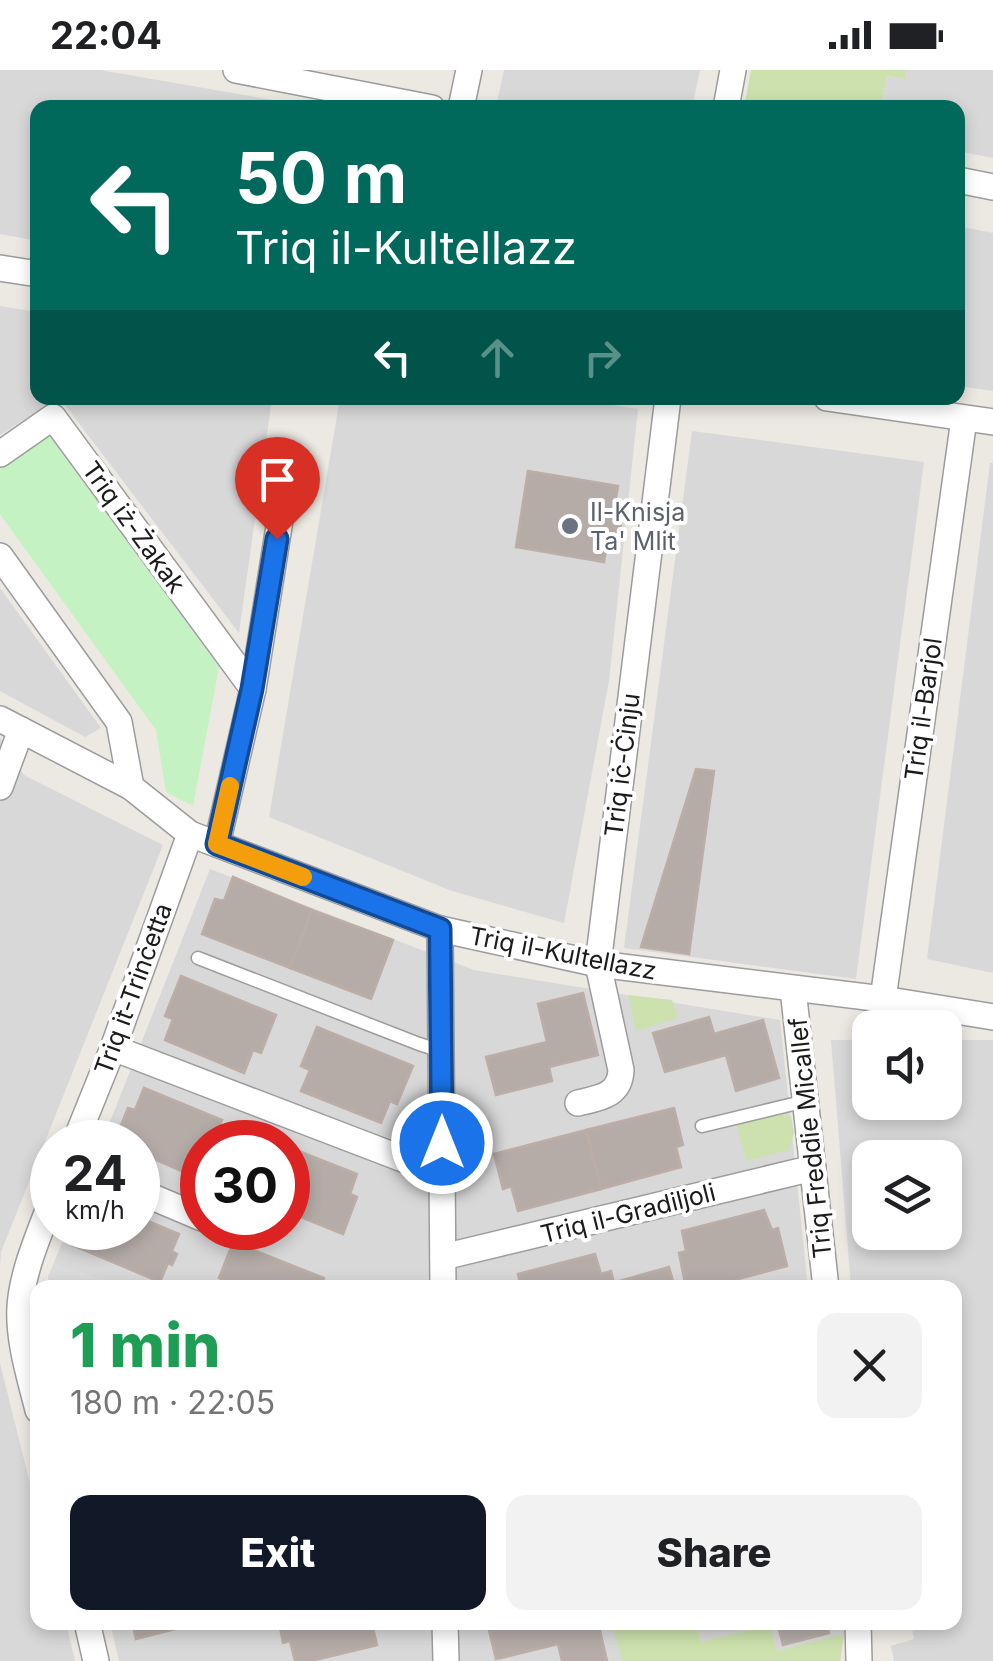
<!DOCTYPE html>
<meta charset="utf-8">
<style>
:root{--surface:#fff;--page:#f2f2f2;--text:#202124;--muted:#757577;--accent:#111827}
body{margin:0;font-family:Inter,sans-serif;background:var(--page);color:var(--text);height:100vh;display:flex;flex-direction:column;font-size:38px;white-space:nowrap}
*{box-sizing:border-box;margin:0}
p{font-size:32px;color:var(--muted)}
.icon{flex:none;width:55px;height:55px;fill:none;stroke:currentColor;stroke-width:2;stroke-linecap:round;stroke-linejoin:round}
.map{position:relative;flex:1;overflow:hidden}
.panel{position:absolute;left:30px;top:1210px;width:932px;height:350px;display:flex;flex-direction:column;background:var(--surface);border-radius:20px;box-shadow:0 5px 15px #0003}
.panel>*{flex:none}
.hud{position:absolute;left:30px;top:30px;width:935px;height:305px;border-radius:20px;box-shadow:0 5px 15px #0003;background:#00695c;color:#fff;overflow:hidden}
.controls{position:absolute;left:852px;top:940px;display:grid;gap:20px}
.controls a{display:grid;place-items:center;width:110px;height:110px;border-radius:20px;background:var(--surface);box-shadow:0 5px 15px #0003;font-size:50px}
.speed{position:absolute;left:30px;top:1050px;display:flex;gap:20px;font-size:50px;font-weight:700;text-align:center}
.speed>*{display:grid;place-content:center;width:130px;height:130px;border-radius:50%;background:var(--surface);box-shadow:0 5px 15px #0003;line-height:1}
.speed small{font-size:25px;font-weight:400}
.speed .limit{border:15px solid #d22;background:#fff;color:#111}
.pin{position:absolute;display:grid;place-items:center;width:85px;height:85px;color:#fff;margin:-102px -42px;border-radius:50% 50% 50% 0;rotate:-45deg;box-shadow:0 0 10px #0007}
.pin .icon{rotate:45deg}
.me{position:absolute;width:110px;margin:-55px;rotate:0deg;stroke-linejoin:round;filter:drop-shadow(0 0 8px #0008)}
.turn{display:flex;align-items:center;gap:35px;height:210px;padding:0 40px;font-size:45px}
.turn .icon{width:130px;height:130px;stroke-width:2.5}
.turn b{display:block;font-size:70px;line-height:85px}
.lanes{display:flex;align-items:center;height:95px;padding:0 40px;background:#0003;justify-content:center;gap:50px;direction:ltr}
.lanes .off{opacity:.35}
.round{display:grid;place-items:center;flex:none;width:105px;height:105px;border-radius:20px;background:var(--page)}
.summary{display:flex;align-items:center;justify-content:space-between;height:170px;padding:0 40px}
h1{font-size:60px;font-weight:800;line-height:75px;color:#1e9e55}
.button{display:flex;gap:20px;margin-top:auto;padding:20px 40px}
.button a{flex:1;height:115px;border-radius:20px;background:var(--accent);color:#fff;font-size:40px;font-weight:800;line-height:115px;text-align:center}
.button a+a{background:var(--page);color:var(--text)}
.status{display:flex;justify-content:space-between;align-items:center;height:70px;padding:0 50px;background:var(--surface);direction:ltr}
.status svg{height:28px;fill:currentColor}
.map>svg:first-child{display:block}
</style>
<div class="status"><b>22:04</b><svg viewBox="0 0 49 12"><path d="M0 12V9h3v3zM5 12V6h3v6zM10 12V3h3v9zM15 12V0h3v12zM26 1h20v11H26zM47 4h2v5h-2z"/></svg></div>
<div class="map">
<svg width="993" height="1591" viewBox="0 0 993 1591">
<rect width="100%" height="100%" fill="#ece8e2"/>
<g fill="#d9d8d9" fill-rule="evenodd">
<path d="M 0,0 L 100,0 L 313,37 L 38,38 L 37,171 L 0,164 Z"/>
<path d="M 504,0 L 700,0 L 692,37 L 496,37 Z"/>
<path d="M 907,0 L 993,0 L 993,88 L 958,81 L 958,38 L 881,38 L 887,6 L 905,9 Z"/>
<path d="M 958,156 L 993,163 L 993,321 L 958,316 Z"/>
<path d="M 0,236 L 37,242 L 38,328 L 272,328 L 239,563 L 65,335 L 54,331 L 0,365 Z"/>
<path d="M 340,328 L 568,328 L 638,339 L 609,611 L 564,853 L 452,821 L 269,747 Z"/>
<path d="M 692,361 L 924,392 L 856,909 L 624,878 Z"/>
<path d="M 990,393 L 993,393 L 993,903 L 927,889 Z"/>
<path d="M 0,518 L 101,658 L 85,667 L 0,621 Z"/>
<path d="M 0,668 L 24,705 L 163,775 L 1,1182 L 0,1196 Z"/>
<path d="M 210,799 L 474,900 L 780,950 L 808,1217 L 48,1218 L 48,1207 L 68,1158 L 138,1158 L 138,1072 L 102,1072 ZM 202,1072 L 288,1072 L 288,1158 L 202,1158 Z"/>
<path d="M 831,970 L 870,970 L 870,1032 L 945,1032 L 945,970 L 993,970 L 993,1591 L 894,1591 L 891,1576 L 914,1569 L 911,1553 L 955,1552 L 955,1218 L 851,1217 ZM 870,1088 L 945,1088 L 945,1162 L 870,1162 Z"/>
<path d="M 0,1293 L 37,1441 L 38,1552 L 66,1553 L 75,1591 L 0,1591 Z"/>
<path d="M 843,1552 L 844,1564 L 840,1591 L 119,1591 L 110,1553 Z"/>
</g>
<g fill="#cce1ad">
<path d="M 751,0 L 907,0 L 905,9 L 887,6 L 881,37 L 744,37 Z"/>
<path d="M 628,925 L 672,930 L 678,948 L 636,961 Z"/>
<path d="M 777,1043 L 791,1046 L 794,1063 L 789,1080 L 746,1091 L 736,1054 Z"/>
<path d="M 612,1553 L 696,1553 L 701,1572 L 770,1555 L 777,1581 L 844,1564 L 840,1591 L 622,1591 Z"/>
</g>
<path fill="#c4f2c3" d="M 49,364 L 219,597 L 193,736 L 166,722 L 156,660 L 0,444 L 0,399 Z"/>
<path fill="#dbdbdb" d="M 54,1193 L 123,1217 L 48,1217 L 48,1207 Z"/>
<g fill="#b5aca8" stroke="#bcaea6" stroke-width="2.5">
<path d="M 528,401 L 618,416 L 614,439 L 623,441 L 618,473 L 607,472 L 604,492 L 516,477 Z"/>
<path d="M 696,699 L 714,701 L 689,884 L 641,877 Z"/>
<path d="M 233,807 L 312,840 L 290,898 L 202,864 L 215,829 L 224,831 Z"/>
<path d="M 312,840 L 393,870 L 371,929 L 290,898 Z"/>
<path d="M 181,906 L 276,945 L 261,983 L 253,980 L 244,1003 L 165,970 L 173,949 L 165,946 Z"/>
<path d="M 583,923 L 598,985 L 549,997 L 552,1011 L 496,1025 L 486,987 L 547,972 L 538,934 Z"/>
<path d="M 709,947 L 714,964 L 763,950 L 779,1008 L 736,1021 L 726,985 L 665,1002 L 653,963 Z"/>
<path d="M 317,957 L 413,996 L 397,1034 L 390,1031 L 381,1053 L 301,1021 L 310,1000 L 301,996 Z"/>
<path d="M 144,1018 L 222,1050 L 214,1069 L 221,1072 L 202,1072 L 202,1110 L 138,1082 L 138,1072 L 114,1072 L 128,1038 L 135,1040 Z"/>
<path d="M 674,1038 L 683,1075 L 676,1077 L 681,1097 L 601,1119 L 586,1060 Z"/>
<path d="M 586,1060 L 601,1119 L 518,1141 L 511,1116 L 503,1119 L 494,1084 Z"/>
<path d="M 288,1077 L 357,1104 L 350,1124 L 357,1127 L 343,1164 L 288,1142 Z"/>
<path d="M 764,1140 L 772,1160 L 778,1158 L 787,1196 L 704,1218 L 686,1218 L 679,1183 L 686,1181 L 682,1161 Z"/>
<path d="M 138,1147 L 179,1164 L 172,1181 L 177,1184 L 172,1195 L 168,1193 L 160,1212 L 72,1175 L 77,1161 L 72,1158 L 138,1158 Z"/>
<path d="M 233,1172 L 324,1208 L 321,1218 L 222,1218 L 225,1211 L 219,1208 Z"/>
<path d="M 595,1184 L 601,1204 L 611,1201 L 615,1218 L 521,1218 L 518,1204 Z"/>
<path d="M 669,1197 L 675,1218 L 621,1218 L 619,1211 Z"/>
<path d="M 132,1552 L 203,1552 L 136,1569 Z"/>
<path d="M 279,1552 L 380,1552 L 372,1554 L 377,1575 L 311,1591 L 295,1591 L 290,1571 L 283,1573 Z"/>
<path d="M 487,1552 L 598,1552 L 607,1591 L 562,1591 L 558,1574 L 496,1589 Z"/>
<path d="M 777,1552 L 826,1552 L 829,1563 L 783,1575 Z"/>
</g>
<g fill="none" stroke-linecap="round" stroke-linejoin="round">
<g stroke="#9c9c9c" stroke-width="15">
<g id="lane">
<path d="M 198,888 L 419,974 L 441,981"/>
<path d="M 702,1056 L 806,1031"/>
</g>
</g>
<g stroke="#9c9c9c" stroke-width="28">
<g id="street">
<path d="M 236,0 L 432,38"/>
<path d="M 461,38 L 469,0"/>
<path d="M 726,38 L 733,0"/>
<path d="M 958,110 L 993,117"/>
<path d="M 0,198 L 38,204"/>
<path d="M 827,328 L 993,352"/>
<path d="M 0,384 L 53,347 L 253,619"/>
<path d="M 0,486 L 119,652 L 131,717"/>
<path d="M 0,649 L 131,717 L 190,764 L 440,859 L 598,894 L 883,929 L 993,947"/>
<path d="M 0,717 L 21,660"/>
<path d="M 217,774 L 253,619 L 289,394"/>
<path d="M 440,859 L 443,1218"/>
<path d="M 793,919 L 826,1218"/>
<path d="M 883,929 L 964,349"/>
<path d="M 113,978 L 442,1104"/>
<path d="M 578,1033 C 599,1028 620,1026 621,1000 L 598,894 L 668,328"/>
<path d="M 75,1072 L 113,978 L 190,764"/>
<path d="M 138,1121 L 202,1148"/>
<path d="M 443,1187 L 813,1098"/>
<path d="M 38,1340 C 30,1308 18,1270 20,1237 C 22,1202 40,1162 52,1130"/>
<path d="M 87,1552 L 96,1591"/>
<path d="M 445,1552 L 446,1591"/>
<path d="M 858,1552 L 859,1591"/>
</g>
</g>
<use href="#lane" stroke="#fff" stroke-width="12"/>
<use href="#street" stroke="#fff" stroke-width="25"/>
</g>
<g fill="none" stroke-linecap="round" stroke-linejoin="round">
<g stroke="#114b97" stroke-width="25">
<path id="route" d="M 277,469 L 252,619 L 217,774 L 440,859 L 442,1073"/>
</g>
<use href="#route" stroke="#1a73e8" stroke-width="18"/>
<path stroke="#f59e0b" stroke-width="18" d="M 230,716 L 217,774 L 303,807"/>
</g>
<circle fill="#6b7280" stroke="#fff" stroke-width="4" cx="570" cy="456" r="10"/>
<g text-anchor="middle" stroke-width="8" stroke-linejoin="round" paint-order="stroke">
<g font-size="25" fill="#5b616d" stroke="#fff" text-anchor="start">
<text x="590" y="451">Il-Knisja<tspan x="590" dy="29">Ta' Mlit</tspan></text>
</g>
<g font-size="25" fill="#1b1b1b" stroke="#fff">
<text transform="translate(134 457) rotate(54)" y="9">Triq iż-Żakak</text>
<text transform="translate(923 639) rotate(-82)" y="9">Triq il-Barjol</text>
<text transform="translate(622 695) rotate(-83)" y="9">Triq iċ-Ċinju</text>
<text transform="translate(563 883) rotate(11)" y="9">Triq il-Kultellazz</text>
<text transform="translate(133 919) rotate(-70)" y="9">Triq it-Trinċetta</text>
<text transform="translate(810 1068) rotate(-96)" y="9">Triq Freddie Micallef</text>
<text transform="translate(628 1143) rotate(-14)" y="9">Triq il-Gradiljoli</text>
</g>
</g>
</svg>
<div class="controls">
<a><svg class="icon" aria-label="sound" viewBox="0 0 24 24"><path d="M4 9h4l5-4v14l-5-4H4zM17 9q2 3 0 6"/></svg></a>
<a><svg class="icon" aria-label="layers" viewBox="0 0 24 24"><path d="M12 4l9 5-9 5-9-5zM3 14l9 5 9-5"/></svg></a>
</div>
<div class="speed"><div>24<small>km/h</small></div><div class="limit">30</div></div>
<div class="pin" style="left:277px;top:469px;background:#d93025"><svg class="icon" aria-label="arrive" viewBox="0 0 24 24"><path d="M6 21V4h12l-3 4 3 4H6"/></svg></div>
<svg class="me" style="left:442px;top:1073px" viewBox="-20 -20 40 40"><circle r="17" fill="#1a73e8" stroke="#fff" stroke-width="3"/><path d="M0-11L8 9 0 5-8 9z" fill="#fff"/></svg>
<div class="hud">
<div class="turn"><svg class="icon" aria-label="left" viewBox="0 0 24 24"><path d="M17 20v-9H6M10 6l-5 5 5 5"/></svg><div><b>50 m</b>Triq il-Kultellazz</div></div>
<div class="lanes"><svg class="icon" aria-label="left" viewBox="0 0 24 24"><path d="M17 20v-9H6M10 6l-5 5 5 5"/></svg><svg class="icon off" aria-label="ahead" viewBox="0 0 24 24"><path d="M12 20V5M6 11l6-6 6 6"/></svg><svg class="icon off" aria-label="right" viewBox="0 0 24 24"><path d="M7 20v-9h11M14 6l5 5-5 5"/></svg></div>
</div>
<section class="panel">
<div class="summary"><div><h1>1 min</h1><p>180 m · 22:05</p></div><a class="round"><svg class="icon" aria-label="close" viewBox="0 0 24 24"><path d="M6 6l12 12M18 6L6 18"/></svg></a></div>
<div class="button"><a>Exit</a><a>Share</a></div>
</section>
</div>
